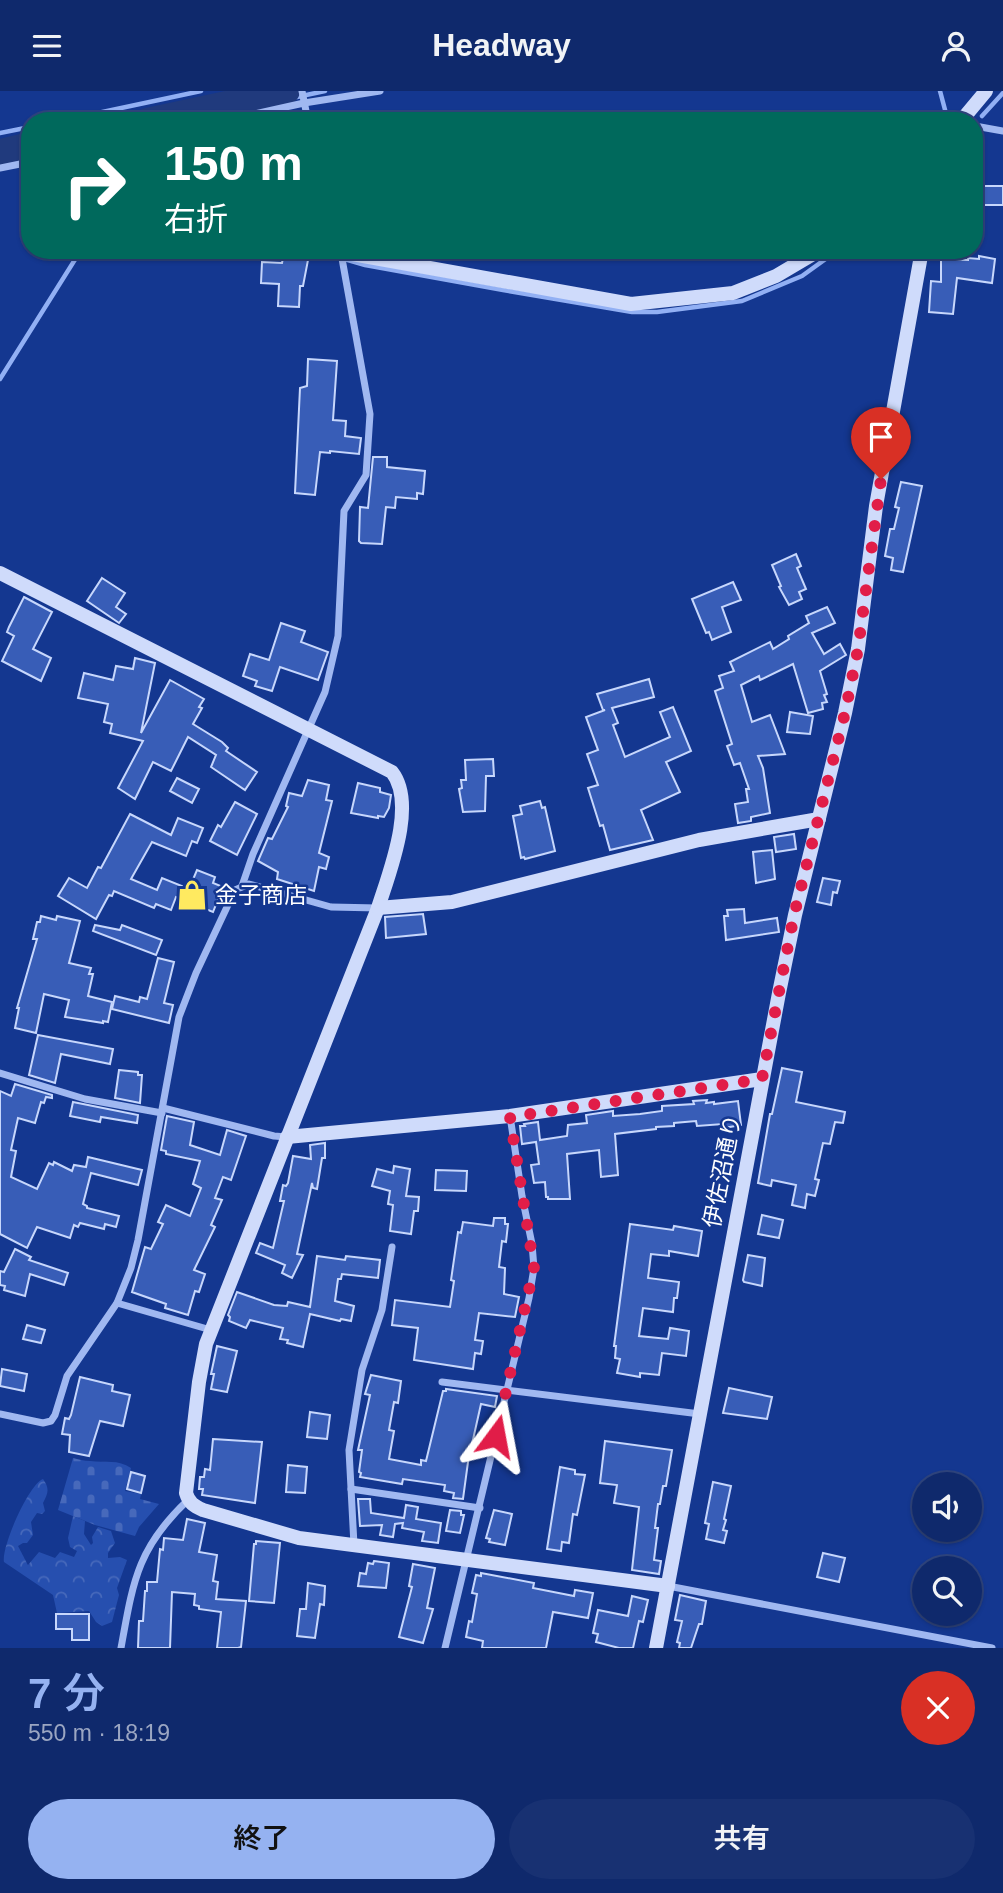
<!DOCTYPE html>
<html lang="ja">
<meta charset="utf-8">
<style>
:root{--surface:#0f296c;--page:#183172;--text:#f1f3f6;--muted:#9ba6c2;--line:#2f457f;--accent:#95b2f1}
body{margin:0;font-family:Arial,"Noto Sans JP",sans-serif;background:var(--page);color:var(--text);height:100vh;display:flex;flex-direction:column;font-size:26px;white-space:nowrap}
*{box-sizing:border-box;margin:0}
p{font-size:23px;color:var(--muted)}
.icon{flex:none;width:38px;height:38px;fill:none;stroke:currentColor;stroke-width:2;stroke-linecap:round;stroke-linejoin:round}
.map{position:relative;height:1557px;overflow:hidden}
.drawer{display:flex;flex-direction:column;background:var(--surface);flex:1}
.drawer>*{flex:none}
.top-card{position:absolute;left:21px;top:21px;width:962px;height:147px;border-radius:28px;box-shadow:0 2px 5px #0004,0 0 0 2px var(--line);background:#00695c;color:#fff;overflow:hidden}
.controls{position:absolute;left:912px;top:1381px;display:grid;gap:14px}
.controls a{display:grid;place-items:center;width:70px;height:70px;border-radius:50%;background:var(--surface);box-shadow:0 2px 5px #0004,0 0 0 2px var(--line);font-size:35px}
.pin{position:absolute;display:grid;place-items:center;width:60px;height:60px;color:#fff;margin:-72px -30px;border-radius:50% 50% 50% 0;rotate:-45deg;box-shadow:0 0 7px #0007}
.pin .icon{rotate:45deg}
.me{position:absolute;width:77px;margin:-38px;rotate:13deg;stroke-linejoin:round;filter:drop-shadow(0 0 5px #0008)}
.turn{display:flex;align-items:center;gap:24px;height:147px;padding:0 28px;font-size:32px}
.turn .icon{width:91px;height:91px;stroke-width:2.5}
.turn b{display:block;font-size:49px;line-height:60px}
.round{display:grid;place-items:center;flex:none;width:74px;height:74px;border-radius:37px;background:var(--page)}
.overview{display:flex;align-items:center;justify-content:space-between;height:119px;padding:0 28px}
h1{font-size:42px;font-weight:600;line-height:52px;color:var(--accent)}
.action{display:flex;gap:14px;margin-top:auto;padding:14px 28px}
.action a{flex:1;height:80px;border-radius:42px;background:var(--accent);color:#111;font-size:28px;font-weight:600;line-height:80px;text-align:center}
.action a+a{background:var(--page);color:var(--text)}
header{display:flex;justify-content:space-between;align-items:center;height:91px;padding:0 28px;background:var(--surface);font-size:32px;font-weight:600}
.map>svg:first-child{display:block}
</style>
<header><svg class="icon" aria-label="menu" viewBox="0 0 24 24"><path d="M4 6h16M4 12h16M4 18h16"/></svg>Headway<svg class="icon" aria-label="person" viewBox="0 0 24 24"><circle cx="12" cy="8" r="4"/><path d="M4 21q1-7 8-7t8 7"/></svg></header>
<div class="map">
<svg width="1003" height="1557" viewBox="0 0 1003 1557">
<defs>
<pattern id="forest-crowns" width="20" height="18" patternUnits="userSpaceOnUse" patternTransform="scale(1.75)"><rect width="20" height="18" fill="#264faf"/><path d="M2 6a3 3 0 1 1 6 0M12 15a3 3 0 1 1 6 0" fill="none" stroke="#4769bb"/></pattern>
<pattern id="cemetery-stones" width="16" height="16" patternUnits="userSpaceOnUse" patternTransform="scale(1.75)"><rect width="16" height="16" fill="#264faf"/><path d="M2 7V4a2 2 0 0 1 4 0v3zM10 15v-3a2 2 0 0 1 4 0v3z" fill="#4769bb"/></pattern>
</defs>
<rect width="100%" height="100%" fill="#143790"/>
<path fill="url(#forest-crowns)" d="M 43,1388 C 50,1398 48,1402 43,1412 L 45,1420 L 42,1423 L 37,1422 L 31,1431 L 33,1444 L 27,1452 L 23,1452 L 18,1455 C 19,1457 27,1472 28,1474 L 39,1461 L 55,1467 L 60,1461 L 74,1466 L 77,1460 L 70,1456 L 68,1447 L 73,1425 L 85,1430 L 84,1443 L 91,1454 L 93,1452 L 92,1446 L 98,1436 L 111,1440 L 115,1452 L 108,1462 L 108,1467 L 120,1466 L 127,1469 L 117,1497 L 119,1504 L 112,1531 L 102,1535 L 96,1531 L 89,1520 L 57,1522 L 53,1504 L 4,1471 C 1,1456 29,1393 43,1388 Z"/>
<path fill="url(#cemetery-stones)" d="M 73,1367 C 78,1368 84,1370 90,1370 C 105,1372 118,1368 131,1377 L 125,1400 L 141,1403 L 140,1408 L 159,1413 L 139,1436 L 135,1445 L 95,1434 L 58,1419 Z"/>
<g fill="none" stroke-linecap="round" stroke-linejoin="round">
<g stroke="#92b0f4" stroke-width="4.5">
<path d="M 940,0 L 948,30"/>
<path d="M 982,25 L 1003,2"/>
<path d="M 60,30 L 201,0"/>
<path d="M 184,30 L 325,0"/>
<path d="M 0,42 L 30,36"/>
<path d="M 0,69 L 30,63"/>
<path d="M 114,159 L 120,162 L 324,162 L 365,174 L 503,199 L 632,221 L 657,221 L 742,210 L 802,185 L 838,159"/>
<path d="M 0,288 L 81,159"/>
</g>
<g stroke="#203a7d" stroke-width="26">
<path d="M 147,30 L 287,0"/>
<path d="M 0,61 L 30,54"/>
</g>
</g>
<g fill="#385db7" stroke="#c7d7fc" stroke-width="2">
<path d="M 982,95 L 1003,95 L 1003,114 L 981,114 L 981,111 L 975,111 L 975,97 L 982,97 Z"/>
<path d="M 979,165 L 995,168 L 992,192 L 957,187 L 953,223 L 929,221 L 931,190 L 941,191 L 941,168 L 968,169 L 968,167 L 979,168 Z"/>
<path d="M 283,167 L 308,169 L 303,195 L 300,195 L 299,216 L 278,215 L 279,193 L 261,192 L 262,171 L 282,172 Z"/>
<path d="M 308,268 L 337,270 L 333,329 L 346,330 L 345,345 L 361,347 L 359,363 L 330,360 L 330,362 L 320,361 L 315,404 L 295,402 L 300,297 L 307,295 Z"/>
<path d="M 373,366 L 387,366 L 387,376 L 425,380 L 423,403 L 417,402 L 417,408 L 396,406 L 395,417 L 386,416 L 382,453 L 361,452 L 359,450 L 360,416 L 368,417 Z"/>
<path d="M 901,391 L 922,395 L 903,481 L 891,479 L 893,467 L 885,465 L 890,438 L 894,438 L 899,417 L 895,416 Z"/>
<path d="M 796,463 L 801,475 L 797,477 L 806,498 L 799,501 L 802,508 L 789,514 L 779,496 L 781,495 L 772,474 Z"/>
<path d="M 102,487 L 125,502 L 116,516 L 126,523 L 119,532 L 87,510 Z"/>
<path d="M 733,491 L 741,509 L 722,516 L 731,541 L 712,549 L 709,541 L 706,542 L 692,508 Z"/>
<path d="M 24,506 L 52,521 L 33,558 L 51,567 L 41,590 L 2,570 L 14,545 L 7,541 L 9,536 Z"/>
<path d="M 827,516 L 835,532 L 812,542 L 824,563 L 840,553 L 846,564 L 820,580 L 827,603 L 824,604 L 827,611 L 822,612 L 823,618 L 808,622 L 793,573 L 760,589 L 759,585 L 741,594 L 752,631 L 770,624 L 785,663 L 758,665 L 763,677 L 770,722 L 751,726 L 751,730 L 738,732 L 735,713 L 748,711 L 746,698 L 749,698 L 740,672 L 734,674 L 727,655 L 732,653 L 715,600 L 723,597 L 719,585 L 734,580 L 730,571 L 770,551 L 773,558 L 789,548 L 788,545 L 809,532 L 806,525 Z"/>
<path d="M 281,532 L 305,540 L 301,551 L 328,561 L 318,589 L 280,576 L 272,600 L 255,595 L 257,590 L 243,585 L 250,563 L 269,569 Z"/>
<path d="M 135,567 L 155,572 L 141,642 L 170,589 L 204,608 L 199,616 L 202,617 L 193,633 L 222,651 L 228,657 L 226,660 L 257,681 L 245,699 L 211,676 L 216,664 L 188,646 L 171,680 L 153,671 L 135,708 L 118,697 L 143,650 L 110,642 L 112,633 L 104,631 L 108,613 L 78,607 L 84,582 L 113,589 L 116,575 L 133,578 Z"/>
<path d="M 649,588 L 654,606 L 612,617 L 618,632 L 613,634 L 625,666 L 670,646 L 660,621 L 673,616 L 691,660 L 666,671 L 680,701 L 641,719 L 653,749 L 610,759 L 603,734 L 600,735 L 588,697 L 598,694 L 587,663 L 598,659 L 586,626 L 605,619 L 603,619 L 597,603 Z"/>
<path d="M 790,621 L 813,625 L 810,643 L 787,641 Z"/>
<path d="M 493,668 L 494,685 L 486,685 L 485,720 L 463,721 L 459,698 L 462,697 L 461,689 L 466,689 L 465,669 Z"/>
<path d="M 177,687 L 199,698 L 192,712 L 170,700 Z"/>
<path d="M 308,689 L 329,694 L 326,709 L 332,710 L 319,762 L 329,766 L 326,778 L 319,776 L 314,800 L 277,788 L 278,781 L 258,770 L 268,747 L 272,748 L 288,716 L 286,715 L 289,702 L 302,705 Z"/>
<path d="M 358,692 L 380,697 L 380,701 L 391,704 L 389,717 L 384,726 L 378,725 L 378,727 L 351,722 Z"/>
<path d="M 540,710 L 542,717 L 545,716 L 555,760 L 525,768 L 524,766 L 521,767 L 513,725 L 522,723 L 520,715 Z"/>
<path d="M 235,711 L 257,723 L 237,764 L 210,750 L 218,734 L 221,736 Z"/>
<path d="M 130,723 L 171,744 L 178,727 L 203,737 L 197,752 L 192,750 L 186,765 L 152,751 L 131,788 L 157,799 L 162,787 L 189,798 L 197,779 L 215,786 L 213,792 L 223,796 L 213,821 L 176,806 L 171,819 L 156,813 L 154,817 L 114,800 L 112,805 L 109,804 L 96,828 L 58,805 L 69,787 L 87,797 L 98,776 L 101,777 Z"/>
<path d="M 794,743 L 796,758 L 776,761 L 774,746 Z"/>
<path d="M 772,759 L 775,788 L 756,792 L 753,761 Z"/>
<path d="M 823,787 L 840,790 L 837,802 L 833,801 L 831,814 L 817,811 Z"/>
<path d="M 744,818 L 745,832 L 777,827 L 779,841 L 726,849 L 724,825 L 728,825 L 727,819 Z"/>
<path d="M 423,823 L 426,843 L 386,847 L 385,826 Z"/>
<path d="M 41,825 L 56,829 L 57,825 L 80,830 L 69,872 L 91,877 L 89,883 L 93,883 L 88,905 L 112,911 L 108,931 L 103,930 L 103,932 L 65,926 L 69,909 L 44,903 L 36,942 L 15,937 L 19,917 L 17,917 L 37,848 L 33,848 L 37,831 L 40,831 Z"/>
<path d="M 95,834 L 120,839 L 122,834 L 162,849 L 156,864 L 93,840 Z"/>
<path d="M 158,867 L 174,871 L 164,912 L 173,914 L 169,932 L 112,918 L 115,905 L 139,911 L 140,906 L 147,908 Z"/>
<path d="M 38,944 L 113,958 L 110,973 L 61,963 L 55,992 L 29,984 Z"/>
<path d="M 782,977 L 802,981 L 796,1011 L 845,1021 L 843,1032 L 835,1031 L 830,1053 L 823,1052 L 815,1088 L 819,1089 L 815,1105 L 807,1103 L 805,1117 L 792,1114 L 796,1094 L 772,1089 L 771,1095 L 758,1092 L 770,1023 L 772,1023 Z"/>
<path d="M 119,979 L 138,981 L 138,984 L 142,984 L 140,1012 L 115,1007 Z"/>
<path d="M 15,993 L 52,1004 L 52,1007 L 46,1006 L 44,1012 L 41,1011 L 35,1032 L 18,1027 L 11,1059 L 16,1060 L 11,1086 L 37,1098 L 49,1072 L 53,1074 L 54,1071 L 72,1080 L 74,1074 L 86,1076 L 88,1066 L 142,1079 L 138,1094 L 91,1082 L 83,1113 L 87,1115 L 87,1117 L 119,1125 L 116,1136 L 105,1133 L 104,1138 L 80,1132 L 78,1136 L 74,1134 L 70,1147 L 37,1136 L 27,1157 L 0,1143 L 0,1000 L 11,1005 Z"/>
<path d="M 707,1009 L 706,1012 L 714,1011 L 714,1013 L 738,1010 L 741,1034 L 724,1037 L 723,1033 L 697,1035 L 696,1030 L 674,1032 L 674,1035 L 656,1036 L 656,1038 L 615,1043 L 618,1084 L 601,1086 L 599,1059 L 567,1063 L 570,1108 L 548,1108 L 548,1106 L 546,1106 L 545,1091 L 534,1092 L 531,1074 L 539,1073 L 536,1051 L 522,1053 L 520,1035 L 525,1035 L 524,1033 L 538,1031 L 540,1049 L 567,1045 L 568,1034 L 587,1032 L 586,1024 L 613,1020 L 613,1025 L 640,1023 L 662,1020 L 662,1015 L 694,1013 L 693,1010 Z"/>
<path d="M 73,1011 L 138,1024 L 137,1032 L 101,1026 L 100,1031 L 70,1025 Z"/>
<path d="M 167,1025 L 194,1031 L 190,1054 L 220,1064 L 227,1039 L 246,1045 L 231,1089 L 223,1086 L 215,1107 L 222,1109 L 211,1134 L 215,1136 L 194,1179 L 205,1183 L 199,1201 L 195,1200 L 188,1224 L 165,1217 L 166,1213 L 132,1201 L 145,1156 L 151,1158 L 163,1133 L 158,1131 L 166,1114 L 190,1125 L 201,1097 L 193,1093 L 200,1070 L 166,1063 L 166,1060 L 161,1059 Z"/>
<path d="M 325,1052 L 325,1067 L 322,1067 L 317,1098 L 313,1097 L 312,1092 L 297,1163 L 303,1164 L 292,1187 L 282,1182 L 285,1174 L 256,1162 L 260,1152 L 273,1157 L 284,1110 L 280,1110 L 283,1094 L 286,1095 L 288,1092 L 293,1065 L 311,1068 L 310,1054 Z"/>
<path d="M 394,1075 L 410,1078 L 406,1105 L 419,1106 L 418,1120 L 414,1120 L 411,1143 L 390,1140 L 393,1114 L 388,1113 L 390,1100 L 372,1095 L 377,1078 L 393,1082 Z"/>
<path d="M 436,1079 L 467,1080 L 466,1100 L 435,1099 Z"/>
<path d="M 762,1124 L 783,1129 L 779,1147 L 758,1143 Z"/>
<path d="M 494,1127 L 505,1127 L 505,1133 L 508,1133 L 506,1151 L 502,1150 L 499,1176 L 505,1177 L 504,1203 L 519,1206 L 515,1226 L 479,1222 L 475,1249 L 483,1250 L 481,1263 L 475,1262 L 473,1278 L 414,1269 L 418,1237 L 392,1234 L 395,1209 L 450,1216 L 454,1190 L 451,1189 L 458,1141 L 461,1142 L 463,1131 L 493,1135 Z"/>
<path d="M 630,1133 L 673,1139 L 674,1135 L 702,1140 L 698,1165 L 669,1160 L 669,1165 L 651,1163 L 648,1187 L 679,1191 L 677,1207 L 674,1207 L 673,1221 L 643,1217 L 639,1245 L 668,1248 L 670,1237 L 689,1240 L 686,1265 L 662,1262 L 659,1284 L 640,1282 L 640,1286 L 617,1282 L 620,1268 L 615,1267 L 616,1255 L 614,1255 Z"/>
<path d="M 15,1158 L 31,1166 L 29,1169 L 68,1182 L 64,1194 L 30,1183 L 25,1205 L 4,1199 L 5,1195 L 0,1194 L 0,1180 L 4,1181 Z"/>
<path d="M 748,1164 L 765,1167 L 762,1195 L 744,1191 L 743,1189 Z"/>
<path d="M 317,1165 L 345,1169 L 346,1165 L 380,1169 L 378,1187 L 342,1183 L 341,1188 L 338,1188 L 335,1210 L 354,1215 L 351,1230 L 341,1228 L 340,1230 L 310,1223 L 303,1256 L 287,1252 L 288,1249 L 280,1248 L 283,1237 L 250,1229 L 246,1237 L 229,1230 L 230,1226 L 228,1224 L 237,1201 L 274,1214 L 287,1215 L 288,1211 L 310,1216 Z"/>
<path d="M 27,1234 L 45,1239 L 41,1252 L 23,1248 Z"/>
<path d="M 217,1255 L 237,1260 L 227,1301 L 211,1298 L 214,1283 L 211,1283 Z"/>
<path d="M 2,1278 L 27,1283 L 24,1300 L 0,1295 Z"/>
<path d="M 371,1284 L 401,1290 L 398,1312 L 394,1311 L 389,1339 L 394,1340 L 389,1368 L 421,1374 L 421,1369 L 426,1370 L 443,1300 L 446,1300 L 446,1298 L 497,1305 L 495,1316 L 481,1313 L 468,1371 L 463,1408 L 453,1407 L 454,1402 L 444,1400 L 445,1394 L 403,1388 L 402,1393 L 360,1386 L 361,1382 L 359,1381 L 362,1359 L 358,1359 L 370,1304 L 365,1303 Z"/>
<path d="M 80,1286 L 113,1294 L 112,1300 L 130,1304 L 123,1335 L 100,1330 L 89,1365 L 69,1361 L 70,1344 L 62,1343 L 65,1327 L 69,1328 L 71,1324 Z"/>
<path d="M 729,1297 L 772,1306 L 767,1328 L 723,1322 Z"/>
<path d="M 310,1321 L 330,1324 L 327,1348 L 307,1346 Z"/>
<path d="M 213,1348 L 262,1351 L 255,1412 L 202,1404 L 203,1398 L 199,1398 L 200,1386 L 204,1386 L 205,1378 L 210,1379 Z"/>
<path d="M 605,1350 L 672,1359 L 666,1395 L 663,1395 L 660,1413 L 658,1413 L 655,1437 L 658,1437 L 654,1469 L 661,1470 L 659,1483 L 632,1479 L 639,1416 L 614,1412 L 617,1394 L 600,1392 Z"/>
<path d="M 288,1374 L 307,1376 L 305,1402 L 286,1401 Z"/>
<path d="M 560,1376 L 575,1379 L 575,1383 L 585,1384 L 577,1424 L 573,1423 L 569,1452 L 562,1451 L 561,1460 L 547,1458 Z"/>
<path d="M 131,1381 L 145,1385 L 141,1402 L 127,1398 Z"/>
<path d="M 713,1391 L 731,1395 L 724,1428 L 726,1429 L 723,1439 L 727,1440 L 724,1452 L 706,1448 L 709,1433 L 705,1432 Z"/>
<path d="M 358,1408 L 370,1408 L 371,1422 L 404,1427 L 406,1414 L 418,1416 L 416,1428 L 441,1432 L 438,1452 L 422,1450 L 424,1441 L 402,1437 L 403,1432 L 395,1433 L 393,1446 L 380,1444 L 382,1434 L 360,1435 Z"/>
<path d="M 450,1419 L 461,1420 L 461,1424 L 464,1424 L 460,1442 L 446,1440 Z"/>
<path d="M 494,1419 L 512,1423 L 505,1454 L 489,1451 L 490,1448 L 486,1447 Z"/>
<path d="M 187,1428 L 205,1432 L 199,1461 L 217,1464 L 213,1490 L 218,1491 L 216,1508 L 246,1510 L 241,1556 L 238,1557 L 217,1557 L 221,1521 L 199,1518 L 199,1515 L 194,1514 L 195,1503 L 172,1501 L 170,1557 L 138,1557 L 139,1530 L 143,1530 L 145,1500 L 147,1500 L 147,1491 L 157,1491 L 160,1458 L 163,1459 L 164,1447 L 183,1449 Z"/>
<path d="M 256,1450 L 280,1452 L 274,1512 L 249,1510 L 254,1453 L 256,1453 Z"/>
<path d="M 823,1462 L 845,1467 L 839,1491 L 817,1486 Z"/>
<path d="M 374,1470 L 389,1472 L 386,1497 L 358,1495 L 360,1482 L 366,1483 L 368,1472 L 373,1473 Z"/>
<path d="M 413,1473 L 435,1477 L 427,1517 L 433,1518 L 423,1552 L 399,1546 L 412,1496 L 409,1495 Z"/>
<path d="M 481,1482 L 534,1492 L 533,1497 L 574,1505 L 575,1499 L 593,1502 L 588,1527 L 553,1521 L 546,1557 L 482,1557 L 483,1550 L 466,1546 L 469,1530 L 472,1531 L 477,1503 L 472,1502 L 476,1484 L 481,1485 Z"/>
<path d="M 308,1492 L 325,1495 L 324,1514 L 320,1513 L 315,1547 L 297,1545 L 300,1518 L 306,1518 Z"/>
<path d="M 680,1504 L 706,1510 L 702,1533 L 699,1533 L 691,1557 L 679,1557 L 680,1552 L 677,1551 L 682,1530 L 675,1529 Z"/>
<path d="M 632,1505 L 648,1509 L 643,1531 L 639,1530 L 633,1557 L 619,1557 L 596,1551 L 598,1543 L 593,1542 L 598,1519 L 628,1525 Z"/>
<path d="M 56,1523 L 89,1523 L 89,1549 L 72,1549 L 72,1538 L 56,1538 Z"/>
</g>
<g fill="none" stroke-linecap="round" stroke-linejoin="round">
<g stroke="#a0b8f1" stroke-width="7">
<path d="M 302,0 L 308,30"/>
<path d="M 222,30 L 304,12 L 380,0"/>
<path d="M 975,35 L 1003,40"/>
<path d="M 0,77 L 30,71"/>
<path d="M 242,795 L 253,763 L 325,601 L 338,545 L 344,420 L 366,384 L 370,323 L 341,162"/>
<path d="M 0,982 L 85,1008 L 162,1022"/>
<path d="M 163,1017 L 274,1045 L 287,1046"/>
<path d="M 117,1212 L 211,1239"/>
<path d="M 442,1291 L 700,1323"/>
<path d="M 0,1323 L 43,1332 L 51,1330 L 55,1324 L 67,1285 L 117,1212 L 131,1177 L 138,1149 L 179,926 L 196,882 L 235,799 L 249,793 L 331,816 L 378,817"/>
<path d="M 351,1398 L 480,1417"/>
<path d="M 354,1454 L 349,1359 L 362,1279 L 382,1219 L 392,1156"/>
<path d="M 668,1495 L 992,1557"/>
<path d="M 121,1557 C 133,1491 137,1457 188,1409"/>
<path d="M 445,1557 L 529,1207 L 534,1177 L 532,1153 L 522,1105 L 510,1025"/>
</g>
<g stroke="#cfdbfb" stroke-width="14">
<path d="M 961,30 L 986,0"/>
<path d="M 341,161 L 631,213 L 733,202 L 776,185 L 820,159"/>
<path d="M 0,482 L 392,681 C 417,713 389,782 378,817 L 206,1253 L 199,1291 L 186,1402 C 189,1412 194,1415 203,1419 L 299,1447 L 668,1495"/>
<path d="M 378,817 L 452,811 L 699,749 L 819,728"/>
<path d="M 287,1046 L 510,1025 L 762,988"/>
<path d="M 656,1557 L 779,902 L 795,824 L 845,622 L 858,558 L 876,415 L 922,159"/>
</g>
</g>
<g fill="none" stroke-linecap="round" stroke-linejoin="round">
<path stroke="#e11d48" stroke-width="12" stroke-dasharray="0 21.6" d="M 496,1345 L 534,1177 L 510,1026 L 762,988 L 794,824 L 845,622 L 858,558 L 881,388"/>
</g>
<defs>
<g id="shop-bare" transform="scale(2.415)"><path d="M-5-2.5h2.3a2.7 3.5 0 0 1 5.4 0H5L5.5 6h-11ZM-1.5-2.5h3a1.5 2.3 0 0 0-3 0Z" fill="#ffea60" stroke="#143790" stroke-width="2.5" paint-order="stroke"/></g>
</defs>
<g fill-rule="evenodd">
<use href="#shop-bare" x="192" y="804"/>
</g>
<g text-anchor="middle" stroke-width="5" stroke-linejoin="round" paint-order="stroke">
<g font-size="23" fill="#fff" stroke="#143790" text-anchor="start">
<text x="215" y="812">金子商店</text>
</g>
<g font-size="23" fill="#fff" stroke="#143790">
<text transform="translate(722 1080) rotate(-79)" y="8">伊佐沼通り</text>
</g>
</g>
</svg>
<div class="controls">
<a><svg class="icon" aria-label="sound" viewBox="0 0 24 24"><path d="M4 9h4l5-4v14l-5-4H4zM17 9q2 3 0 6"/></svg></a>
<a><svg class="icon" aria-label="search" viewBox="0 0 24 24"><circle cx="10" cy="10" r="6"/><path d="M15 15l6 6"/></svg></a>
</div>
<div class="pin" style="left:881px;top:388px;background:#d93025"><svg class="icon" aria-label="arrive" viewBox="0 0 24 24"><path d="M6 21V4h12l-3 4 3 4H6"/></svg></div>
<svg class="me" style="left:496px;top:1345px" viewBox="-20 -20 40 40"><path d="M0-17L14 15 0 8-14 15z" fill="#e11d48" stroke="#fff" stroke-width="4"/></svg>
<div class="top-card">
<div class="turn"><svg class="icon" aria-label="right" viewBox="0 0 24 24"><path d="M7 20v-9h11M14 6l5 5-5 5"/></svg><div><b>150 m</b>右折</div></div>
</div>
</div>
<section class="drawer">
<div class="overview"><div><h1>7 分</h1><p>550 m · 18:19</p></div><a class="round" style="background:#d93025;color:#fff"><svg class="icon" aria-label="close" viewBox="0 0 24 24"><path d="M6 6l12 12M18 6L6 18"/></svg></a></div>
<div class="action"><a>終了</a><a>共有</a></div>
</section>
